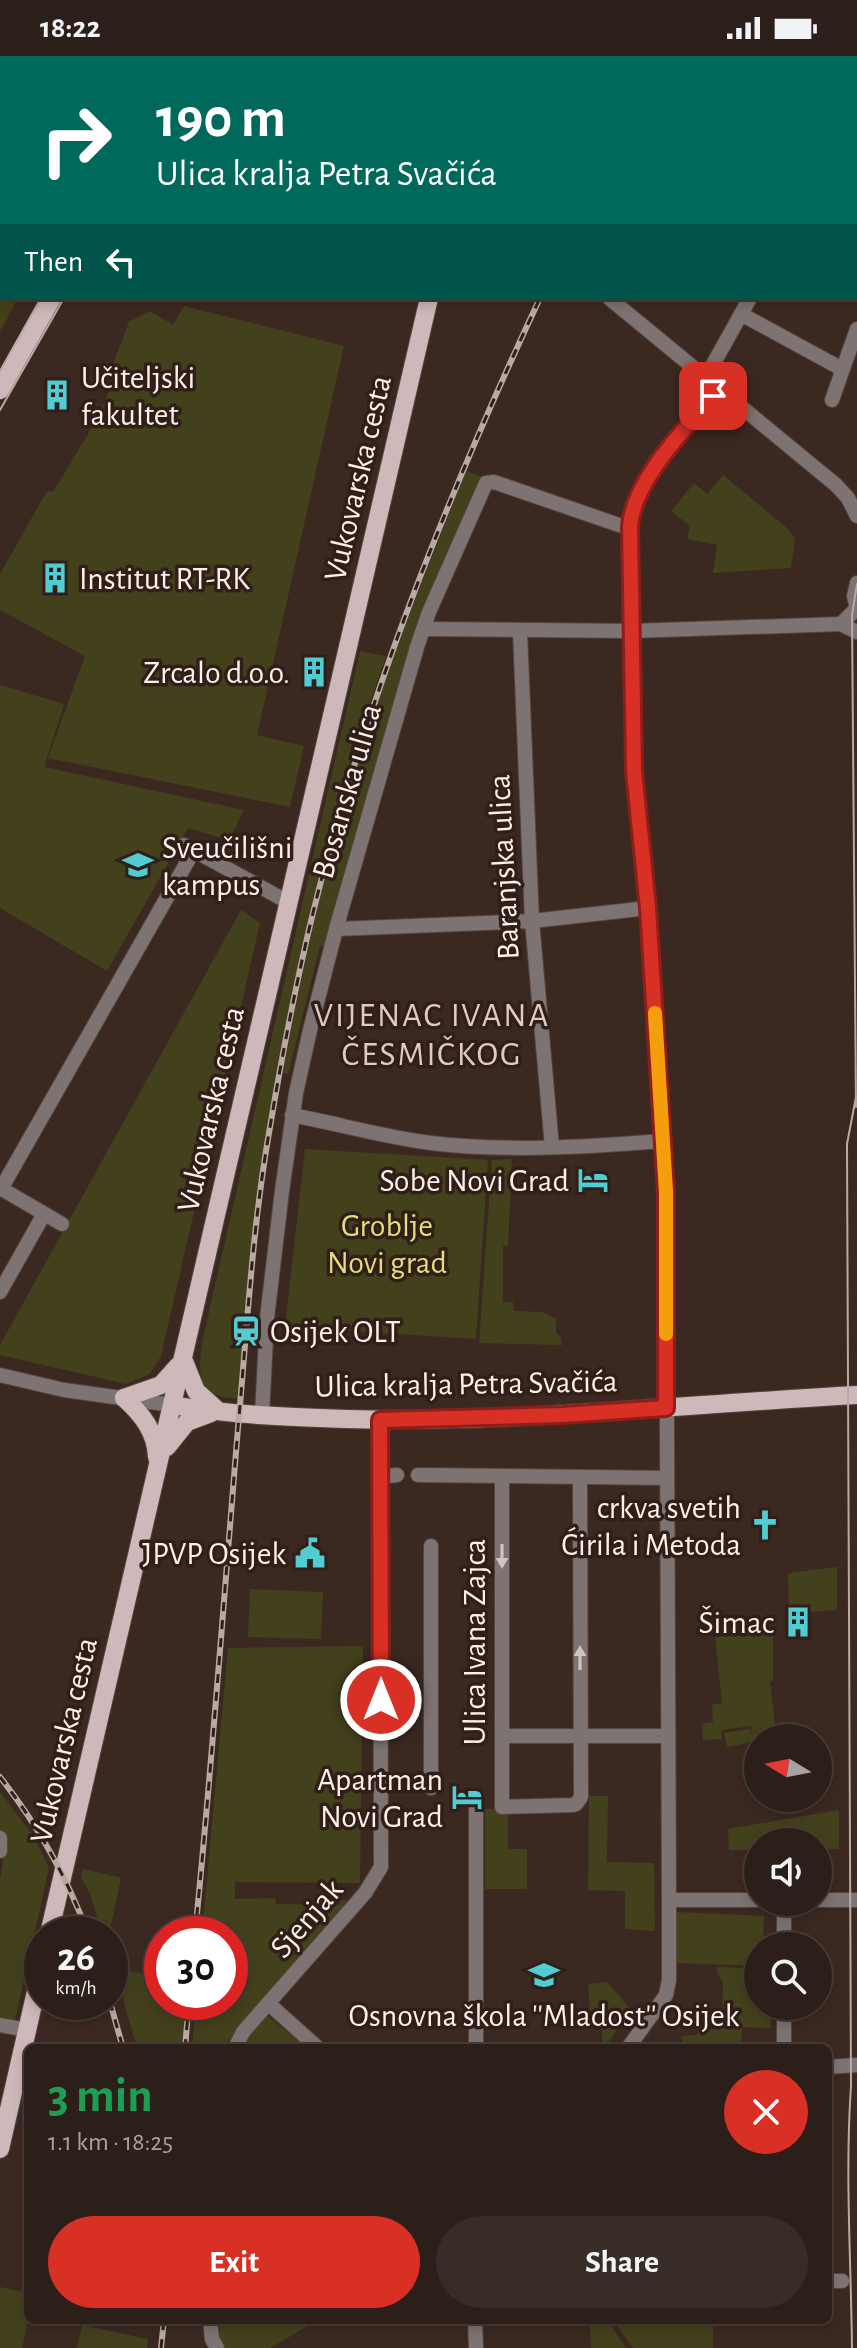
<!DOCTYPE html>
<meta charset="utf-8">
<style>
:root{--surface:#2c1f19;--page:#382c26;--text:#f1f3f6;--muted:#a6a2a2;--line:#483d38;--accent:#d93025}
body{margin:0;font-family:"Alegreya Sans",sans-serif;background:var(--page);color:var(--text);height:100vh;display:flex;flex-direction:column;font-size:30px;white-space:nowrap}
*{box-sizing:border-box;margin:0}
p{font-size:26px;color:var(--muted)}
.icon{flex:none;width:44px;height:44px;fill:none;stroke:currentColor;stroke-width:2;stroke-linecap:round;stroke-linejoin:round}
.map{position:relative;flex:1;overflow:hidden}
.sheet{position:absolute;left:24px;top:1988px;width:808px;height:280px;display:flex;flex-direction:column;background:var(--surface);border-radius:12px;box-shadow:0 4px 12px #0003,0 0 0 2px var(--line)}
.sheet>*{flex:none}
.hud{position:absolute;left:0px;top:0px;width:858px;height:244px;box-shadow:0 4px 12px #0003,0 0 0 2px var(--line);background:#00695c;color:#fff;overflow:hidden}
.needle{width:52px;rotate:280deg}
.buttons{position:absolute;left:744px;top:1668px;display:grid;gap:16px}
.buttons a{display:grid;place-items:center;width:88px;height:88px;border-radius:50%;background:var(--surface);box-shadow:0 4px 12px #0003,0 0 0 2px var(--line);font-size:40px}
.speed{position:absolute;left:24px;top:1860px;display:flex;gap:16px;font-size:40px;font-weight:700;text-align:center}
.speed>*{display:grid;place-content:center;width:104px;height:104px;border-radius:50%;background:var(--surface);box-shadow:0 4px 12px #0003,0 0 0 2px var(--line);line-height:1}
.speed small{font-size:20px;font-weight:400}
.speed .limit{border:12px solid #d22;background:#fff;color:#111}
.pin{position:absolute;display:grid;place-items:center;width:68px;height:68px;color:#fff;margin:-34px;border-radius:16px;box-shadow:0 4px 12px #0006}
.me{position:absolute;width:88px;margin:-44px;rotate:0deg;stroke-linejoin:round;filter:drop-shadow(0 0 6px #0008)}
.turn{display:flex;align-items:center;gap:28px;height:168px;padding:0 24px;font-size:36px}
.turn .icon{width:104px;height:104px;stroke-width:2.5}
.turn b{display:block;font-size:56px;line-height:68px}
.then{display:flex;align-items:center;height:76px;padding:0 24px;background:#0003;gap:16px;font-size:30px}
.round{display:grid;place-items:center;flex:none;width:84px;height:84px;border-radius:42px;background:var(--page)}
.overview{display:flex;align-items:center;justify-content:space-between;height:136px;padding:0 24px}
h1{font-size:48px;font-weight:700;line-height:60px;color:#1e9e55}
.cta{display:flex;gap:16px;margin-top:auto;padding:16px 24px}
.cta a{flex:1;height:92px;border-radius:48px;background:var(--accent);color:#fff;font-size:32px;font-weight:700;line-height:92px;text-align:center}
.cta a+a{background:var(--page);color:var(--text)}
.status{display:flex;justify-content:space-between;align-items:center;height:56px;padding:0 40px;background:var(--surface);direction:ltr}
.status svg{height:22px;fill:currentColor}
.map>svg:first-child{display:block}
</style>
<div class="status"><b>18:22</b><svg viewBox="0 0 49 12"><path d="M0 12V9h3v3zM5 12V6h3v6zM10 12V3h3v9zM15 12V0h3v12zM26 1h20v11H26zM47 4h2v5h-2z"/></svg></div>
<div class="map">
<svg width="857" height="2292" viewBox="0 0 857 2292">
<rect width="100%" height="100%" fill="#3b2921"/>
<g fill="#43411c">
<path d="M 0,60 L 2,242 L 18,242 L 0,275 Z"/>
<path d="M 184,250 L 344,290 L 257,679 L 304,690 L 290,751 L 48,702 L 85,600 L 0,554 L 0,518 L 47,435 L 53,436 L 100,358 L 118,312 L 113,308 L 129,266 L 150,255 L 173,269 Z"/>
<path d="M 466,415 L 484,421 L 428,547 L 327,891 L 320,890 L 288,1018 L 283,1017 C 302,916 324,815 354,716 C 386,614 427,514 466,415 Z"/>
<path d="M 723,419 L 787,472 L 795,483 L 791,512 L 713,517 L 717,489 L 687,483 L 690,470 L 671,455 L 694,427 L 707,438 Z"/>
<path d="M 360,595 L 386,600 L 348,712 L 313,844 L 294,930 L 268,1073 L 239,1343 C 196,1342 197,1317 203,1282 Z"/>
<path d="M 0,629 L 64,648 L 44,711 L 244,754 L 229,784 L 188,772 L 107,915 L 0,852 Z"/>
<path d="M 241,854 L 260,867 L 161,1300 L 150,1318 L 126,1328 L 0,1299 L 0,1289 Z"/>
<path d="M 305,1093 L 488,1104 L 476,1283 L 285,1271 Z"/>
<path d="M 512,1103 L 508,1190 L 503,1190 L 503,1246 L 513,1246 L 514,1255 L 542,1256 L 556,1263 L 556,1277 L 561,1281 L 562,1289 L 479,1287 L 492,1104 Z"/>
<path d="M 837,1511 L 837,1554 L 789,1557 L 788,1517 Z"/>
<path d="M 250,1533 L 323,1536 L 321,1583 L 248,1581 Z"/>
<path d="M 773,1575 L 773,1625 L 770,1625 L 776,1680 C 758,1684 747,1688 727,1691 L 724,1677 L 750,1673 L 752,1679 L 751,1670 L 721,1674 L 722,1683 L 703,1684 L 702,1668 L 713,1666 L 712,1649 L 722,1647 L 715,1581 Z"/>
<path d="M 363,1590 L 360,1827 L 235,1826 L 235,1843 L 275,1842 L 276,1848 L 339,1849 L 341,1844 L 348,1845 L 222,1992 L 192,1992 L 196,1946 L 230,1946 L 230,1878 L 202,1878 L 228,1592 Z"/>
<path d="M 0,1736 L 34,1781 L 49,1812 L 15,1964 L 0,1961 L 0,1823 L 6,1788 L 0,1776 Z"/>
<path d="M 589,1740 L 608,1740 L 607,1806 L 654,1807 L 655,1875 L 625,1873 L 625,1835 L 588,1834 Z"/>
<path d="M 485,1753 L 508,1753 L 508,1793 L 527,1793 L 527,1833 L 485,1833 Z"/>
<path d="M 839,1754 L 839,1793 L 818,1793 L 818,1786 L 758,1786 L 758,1794 L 729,1794 L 728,1773 Z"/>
<path d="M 83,1813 L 121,1822 L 109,1878 L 102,1878 L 91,1840 L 81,1821 Z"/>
<path d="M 677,1856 L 764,1860 L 763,1890 L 758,1890 L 758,1910 L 676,1907 Z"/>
<path d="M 717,1911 L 758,1913 L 758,1950 L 771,1950 L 771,1972 L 742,1971 L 741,1992 L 681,1992 L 682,1980 L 697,1979 L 698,1974 L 722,1973 L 723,1926 L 717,1917 Z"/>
<path d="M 114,1912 L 162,1921 L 162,1946 L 187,1946 L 182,1992 L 137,1992 Z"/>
<path d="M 607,1926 L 631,1953 L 606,1990 L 602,1987 L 602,1954 L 590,1955 L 588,1928 Z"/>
<path d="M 265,1958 L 307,1992 L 240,1992 Z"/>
<path d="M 0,2231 L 28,2237 L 28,2264 L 22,2292 L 0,2292 Z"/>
<path d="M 220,2264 L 307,2264 L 306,2271 L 270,2292 L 223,2292 L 219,2283 Z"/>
<path d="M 549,2264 L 607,2264 L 626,2292 L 591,2292 L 590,2269 L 549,2269 Z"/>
<path d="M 613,2264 L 713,2264 L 713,2292 L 633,2292 Z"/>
<path d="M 82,2269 L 148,2283 L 147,2292 L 77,2292 Z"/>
</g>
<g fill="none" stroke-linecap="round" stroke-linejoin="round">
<g stroke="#56453d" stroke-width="16">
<g id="minor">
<path d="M 388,2 L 389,0"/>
<path d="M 635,2 L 636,0"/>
<path d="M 675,2 L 676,0"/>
<path d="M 856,36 L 857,34"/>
<path d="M 0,52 L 2,52"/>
<path d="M 856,115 L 857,115"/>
<path d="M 609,242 L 836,429 L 848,442 L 857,460"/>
<path d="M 741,258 L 842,313"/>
<path d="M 706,321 L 750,242"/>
<path d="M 832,344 L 857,273"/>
<path d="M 857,527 L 854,540 L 857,553"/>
<path d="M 856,553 L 841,568 L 857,576"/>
<path d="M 423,573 L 632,575 L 841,568"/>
<path d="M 520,576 L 532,865 L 552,1091"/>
<path d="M 184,789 L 288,846"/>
<path d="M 336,873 L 532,865 L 648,852"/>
<path d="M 292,1059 C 339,1068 384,1081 431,1087 C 507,1096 587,1091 663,1085"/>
<path d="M 0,1132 L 62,1168"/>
<path d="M 1,1133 L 194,794"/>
<path d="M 0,1236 L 44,1158"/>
<path d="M 0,1319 L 64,1334 L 172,1349"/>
<path d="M 262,1359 L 267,1262 L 282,1135 L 296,1037 L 310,974 L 336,873 L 417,591 L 429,556 L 486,427 L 494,426 L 619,469 L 630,470"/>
<path d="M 418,1419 L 666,1422"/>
<path d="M 380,1421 L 397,1419"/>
<path d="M 502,1422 L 502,1751 L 573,1749 L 576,1748 L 581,1741 L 580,1422"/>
<path d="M 431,1490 L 431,1732"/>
<path d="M 502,1680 L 668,1680"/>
<path d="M 0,1782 L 0,1795"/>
<path d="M 669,1844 L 758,1844"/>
<path d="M 818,1844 L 857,1844"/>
<path d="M 784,1846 L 784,1890"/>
<path d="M 269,1948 L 318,1992"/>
<path d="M 784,1950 L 784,1992"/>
<path d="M 0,1969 L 27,1974"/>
<path d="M 235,1992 L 243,1976 L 365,1837 L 381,1811 L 380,1364"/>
<path d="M 476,1992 L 476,1750"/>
<path d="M 628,1992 L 666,1939 L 669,1924 L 669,1844 L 666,1136 L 648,852 L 634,715 L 630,470 C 634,424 690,368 719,333"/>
<path d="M 828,2011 L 857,2009"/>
<path d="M 828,2225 L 842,2225"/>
<path d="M 210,2264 L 212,2283 L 217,2292"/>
<path d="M 475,2264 L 476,2292"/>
</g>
</g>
<g stroke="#56453d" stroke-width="20">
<g id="major">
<path d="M 172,2 L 173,0"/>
<path d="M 504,2 L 505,0"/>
<path d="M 0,334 L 52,242"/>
<path d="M 183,1303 L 196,1335 L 218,1355"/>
<path d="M 124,1342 C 142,1358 156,1376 157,1401"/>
<path d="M 124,1342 L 161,1329 L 178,1310"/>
<path d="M 172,1349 C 230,1359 289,1361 347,1363 C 518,1367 687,1348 857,1339"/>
<path d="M 167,1391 L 187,1366 L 211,1357"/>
<path d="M 49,1878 L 429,242"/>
<path d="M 0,2093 L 42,1909"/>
</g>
</g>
<use href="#minor" stroke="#7e7373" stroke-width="14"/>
<use href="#major" stroke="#ceb8b9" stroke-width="18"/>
<g stroke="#b8a9a3" stroke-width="2">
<path d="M 162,2 L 163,0"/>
<path d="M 184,2 L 184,0"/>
<path d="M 0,315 L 41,242"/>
<path d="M 0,354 L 64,242"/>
<path d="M 856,1051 L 852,559 L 857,528"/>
<path d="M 852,2292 C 851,2204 845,2117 851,2030 L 847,1088 L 856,1041"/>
</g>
<g stroke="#b8a9a3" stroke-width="6">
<g id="rail">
<path d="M 654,2 L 655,0"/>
<path d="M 0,1721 C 37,1768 67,1821 88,1878"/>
<path d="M 195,1878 C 212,1709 224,1540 238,1372 C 247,1274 252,1174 269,1077 C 281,1005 295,932 312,861 C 364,647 447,441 540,242"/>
<path d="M 110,1946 L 123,1992"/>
<path d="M 185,1992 L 189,1946"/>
<path d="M 161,2292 L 164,2264"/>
</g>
</g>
<use href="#rail" stroke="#301f18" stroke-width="3" stroke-dasharray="9" stroke-linecap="butt"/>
</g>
<defs><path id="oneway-solid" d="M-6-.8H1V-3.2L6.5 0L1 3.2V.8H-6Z" transform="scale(2)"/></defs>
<g fill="#d0c4c0">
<use href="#oneway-solid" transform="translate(502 1500) rotate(90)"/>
<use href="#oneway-solid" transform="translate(580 1602) rotate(-90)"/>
</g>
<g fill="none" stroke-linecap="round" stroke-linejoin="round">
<g stroke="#8d1f18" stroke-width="20">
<path id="route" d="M 381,1644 L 380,1364 L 562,1359 L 666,1352 L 666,1136 L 648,852 L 634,715 L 630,470 C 634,424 684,374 713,340"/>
</g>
<use href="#route" stroke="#d93025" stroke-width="14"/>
<path stroke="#f59e0b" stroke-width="14" d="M 655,957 L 666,1136 L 666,1278"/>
</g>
<defs>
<g id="building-bare" transform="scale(2.4)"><path d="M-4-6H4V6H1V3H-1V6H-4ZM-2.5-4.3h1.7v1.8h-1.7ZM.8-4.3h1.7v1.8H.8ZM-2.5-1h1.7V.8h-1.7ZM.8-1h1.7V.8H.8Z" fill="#51ccd3" stroke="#301f18" stroke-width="2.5" paint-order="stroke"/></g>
<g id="university-bare" transform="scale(2.4)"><path d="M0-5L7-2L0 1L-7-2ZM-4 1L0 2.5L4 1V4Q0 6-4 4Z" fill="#51ccd3" stroke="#301f18" stroke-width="2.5" paint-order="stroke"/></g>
<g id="hotel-bare" transform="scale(2.4)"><path d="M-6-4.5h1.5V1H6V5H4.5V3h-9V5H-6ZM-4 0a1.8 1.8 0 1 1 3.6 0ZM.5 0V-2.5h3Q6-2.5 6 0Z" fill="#51ccd3" stroke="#301f18" stroke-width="2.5" paint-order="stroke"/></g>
<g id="station-bare" transform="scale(2.4)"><path d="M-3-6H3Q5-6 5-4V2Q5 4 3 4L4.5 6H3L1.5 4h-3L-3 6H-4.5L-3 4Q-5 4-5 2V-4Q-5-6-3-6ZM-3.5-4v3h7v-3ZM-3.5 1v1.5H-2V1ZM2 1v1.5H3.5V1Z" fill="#51ccd3" stroke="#301f18" stroke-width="2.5" paint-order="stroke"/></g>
<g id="church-bare" transform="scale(2.4)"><path d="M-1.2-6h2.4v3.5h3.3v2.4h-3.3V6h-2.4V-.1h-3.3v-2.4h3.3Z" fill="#51ccd3" stroke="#301f18" stroke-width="2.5" paint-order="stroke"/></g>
<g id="civic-bare" transform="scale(2.4)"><path d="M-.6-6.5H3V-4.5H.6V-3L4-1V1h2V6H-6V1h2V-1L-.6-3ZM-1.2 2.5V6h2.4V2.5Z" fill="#51ccd3" stroke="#301f18" stroke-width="2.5" paint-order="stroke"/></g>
<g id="school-bare" transform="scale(2.4)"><path d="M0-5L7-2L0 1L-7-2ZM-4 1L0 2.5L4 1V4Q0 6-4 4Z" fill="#51ccd3" stroke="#301f18" stroke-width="2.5" paint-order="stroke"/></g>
</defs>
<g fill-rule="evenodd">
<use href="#building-bare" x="57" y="339"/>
<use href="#building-bare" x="55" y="522"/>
<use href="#building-bare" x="314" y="616"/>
<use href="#university-bare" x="138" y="809"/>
<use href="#hotel-bare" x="593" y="1124"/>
<use href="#station-bare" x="246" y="1275"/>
<use href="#church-bare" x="765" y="1469"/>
<use href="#civic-bare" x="310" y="1497"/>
<use href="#building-bare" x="798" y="1566"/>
<use href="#hotel-bare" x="467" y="1741"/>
<use href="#school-bare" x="544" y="1919"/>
</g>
<g text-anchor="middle" stroke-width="7" stroke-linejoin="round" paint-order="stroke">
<g font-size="32" fill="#fcf0ea" stroke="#301f18" text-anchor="end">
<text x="81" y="332" text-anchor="start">Učiteljski<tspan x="81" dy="37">fakultet</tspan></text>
<text x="79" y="533" text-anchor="start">Institut RT-RK</text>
<text x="290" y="627">Zrcalo d.o.o.</text>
<text x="162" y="802" text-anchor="start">Sveučilišni<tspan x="162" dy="37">kampus</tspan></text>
<text x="569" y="1135">Sobe Novi Grad</text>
<text x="270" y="1286" text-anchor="start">Osijek OLT</text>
<text x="741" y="1462">crkva svetih<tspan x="741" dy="37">Ćirila i Metoda</tspan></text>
<text x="286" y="1508">JPVP Osijek</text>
<text x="774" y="1577">Šimac</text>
<text x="443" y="1734">Apartman<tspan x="443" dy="37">Novi Grad</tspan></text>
<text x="544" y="1970" text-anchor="middle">Osnovna škola ''Mladost'' Osijek</text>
</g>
<g font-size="32" fill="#fcf0ea" stroke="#301f18">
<text transform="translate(357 422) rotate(-77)" y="11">Vukovarska cesta</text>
<text transform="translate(346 735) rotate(-74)" y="11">Bosanska ulica</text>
<text transform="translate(503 811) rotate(-93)" y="11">Baranjska ulica</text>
<text transform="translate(210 1053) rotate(-77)" y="11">Vukovarska cesta</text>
<text transform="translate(466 1327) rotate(-1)" y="11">Ulica kralja Petra Svačića</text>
<text transform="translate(474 1586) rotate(-90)" y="11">Ulica Ivana Zajca</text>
<text transform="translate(63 1684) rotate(-77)" y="11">Vukovarska cesta</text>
<text transform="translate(306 1862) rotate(-49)" y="11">Sjenjak</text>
</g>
<g font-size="32" fill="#e1de7b" stroke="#301f18">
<text x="387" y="1180">Groblje<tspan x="387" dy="37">Novi grad</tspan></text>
</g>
<g font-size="34" letter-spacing="2" fill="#e1c9be" stroke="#301f18">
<text x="432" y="970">VIJENAC IVANA<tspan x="432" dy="39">ČESMIČKOG</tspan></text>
</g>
</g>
</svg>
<div class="buttons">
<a><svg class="needle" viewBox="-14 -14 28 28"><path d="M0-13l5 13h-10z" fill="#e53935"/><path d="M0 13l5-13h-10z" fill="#a6a2a2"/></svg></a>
<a><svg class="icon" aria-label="sound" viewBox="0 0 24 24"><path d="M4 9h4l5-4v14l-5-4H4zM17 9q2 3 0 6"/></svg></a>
<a><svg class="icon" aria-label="search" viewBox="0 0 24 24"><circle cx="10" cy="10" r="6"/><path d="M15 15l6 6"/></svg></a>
</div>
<div class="speed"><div>26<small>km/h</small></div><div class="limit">30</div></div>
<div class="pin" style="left:713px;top:340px;background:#d93025"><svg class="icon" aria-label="arrive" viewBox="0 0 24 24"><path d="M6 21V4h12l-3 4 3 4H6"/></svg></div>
<svg class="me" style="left:381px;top:1644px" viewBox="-20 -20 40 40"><circle r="17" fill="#d93025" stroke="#fff" stroke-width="3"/><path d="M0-11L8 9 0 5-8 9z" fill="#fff"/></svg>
<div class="hud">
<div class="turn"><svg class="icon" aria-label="right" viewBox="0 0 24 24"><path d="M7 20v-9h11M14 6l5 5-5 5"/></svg><div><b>190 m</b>Ulica kralja Petra Svačića</div></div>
<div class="then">Then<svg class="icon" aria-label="left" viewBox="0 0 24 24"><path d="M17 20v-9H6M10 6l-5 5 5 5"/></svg></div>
</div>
<section class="sheet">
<div class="overview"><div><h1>3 min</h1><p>1.1 km · 18:25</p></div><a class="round" style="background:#d93025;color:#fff"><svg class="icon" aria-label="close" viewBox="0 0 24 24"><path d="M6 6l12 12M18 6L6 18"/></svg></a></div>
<div class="cta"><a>Exit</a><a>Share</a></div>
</section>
</div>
